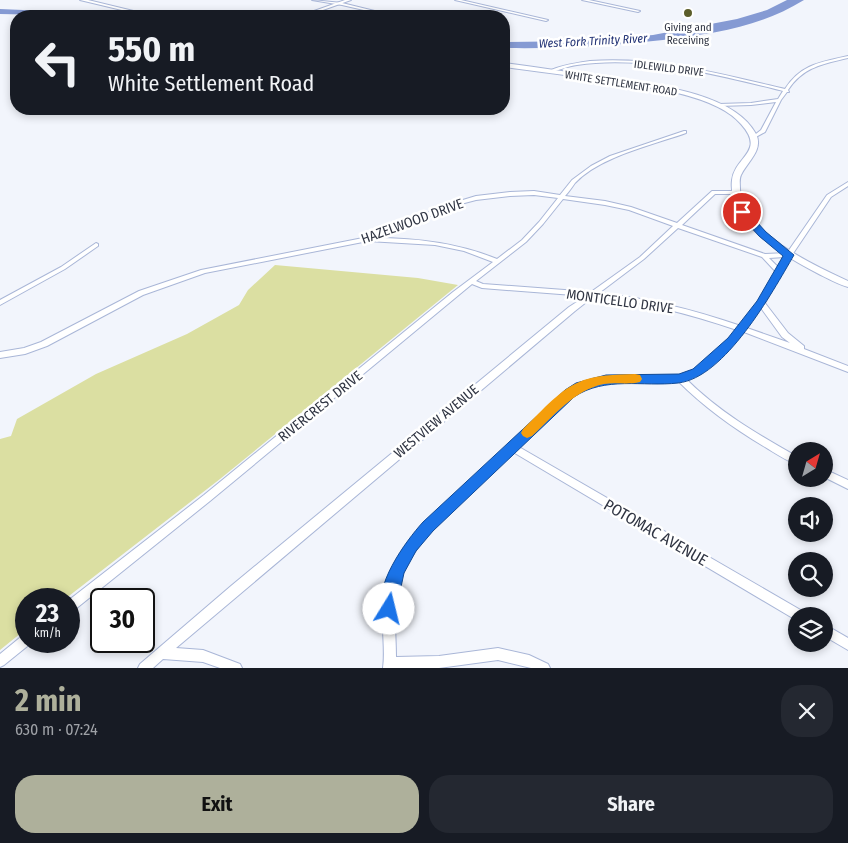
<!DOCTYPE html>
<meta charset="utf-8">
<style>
:root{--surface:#171b24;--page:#242831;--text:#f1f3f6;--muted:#9ea1a6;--accent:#aeb09b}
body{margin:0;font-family:"Fira Sans Condensed",sans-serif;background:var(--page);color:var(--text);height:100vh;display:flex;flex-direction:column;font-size:19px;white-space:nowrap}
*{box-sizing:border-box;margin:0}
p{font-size:16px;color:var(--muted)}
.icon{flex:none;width:28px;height:28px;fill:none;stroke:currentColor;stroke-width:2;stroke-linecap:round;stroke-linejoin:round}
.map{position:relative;height:668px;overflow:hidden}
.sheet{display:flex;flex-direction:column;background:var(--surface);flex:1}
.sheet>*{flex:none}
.banner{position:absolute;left:10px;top:10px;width:500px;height:105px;border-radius:20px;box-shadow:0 2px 8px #0003;background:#171b24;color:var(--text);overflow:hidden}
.needle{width:32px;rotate:37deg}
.buttons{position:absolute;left:788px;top:442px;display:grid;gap:10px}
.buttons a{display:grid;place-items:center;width:45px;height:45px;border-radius:50%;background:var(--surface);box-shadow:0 2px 8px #0003;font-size:25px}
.speed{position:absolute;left:15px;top:588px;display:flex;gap:10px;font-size:25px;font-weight:700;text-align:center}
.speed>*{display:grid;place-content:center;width:65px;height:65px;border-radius:50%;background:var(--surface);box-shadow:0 2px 8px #0003;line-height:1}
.speed small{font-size:12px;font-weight:400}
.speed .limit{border:2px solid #111;border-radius:8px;background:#fff;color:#111}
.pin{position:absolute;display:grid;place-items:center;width:42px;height:42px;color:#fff;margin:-21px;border:2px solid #fff;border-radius:50%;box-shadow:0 1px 5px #0007}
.me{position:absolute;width:55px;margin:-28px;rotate:9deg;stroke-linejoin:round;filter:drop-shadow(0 0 4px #0008)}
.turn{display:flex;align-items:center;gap:18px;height:105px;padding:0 15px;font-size:22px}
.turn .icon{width:65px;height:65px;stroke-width:2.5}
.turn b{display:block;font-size:35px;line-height:42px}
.round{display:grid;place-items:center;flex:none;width:52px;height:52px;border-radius:20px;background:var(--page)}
.summary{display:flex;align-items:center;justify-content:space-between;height:85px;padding:0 15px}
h1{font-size:30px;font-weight:700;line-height:38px;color:var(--accent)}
.action{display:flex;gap:10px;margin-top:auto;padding:10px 15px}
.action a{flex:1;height:58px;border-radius:20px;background:var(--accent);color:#111;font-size:20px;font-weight:700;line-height:58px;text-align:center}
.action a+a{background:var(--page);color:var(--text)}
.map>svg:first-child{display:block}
</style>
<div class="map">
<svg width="848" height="668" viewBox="0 0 848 668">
<rect width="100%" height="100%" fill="#f2f5fc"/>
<path fill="#dbdfa2" d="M 275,265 L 418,278 L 458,285 L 220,479 L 65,599 L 26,599 L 26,629 L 0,650 L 0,439 L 11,436 L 17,419 L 96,374 L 187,334 L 239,305 L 248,290 Z"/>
<g fill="#859ad3">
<path d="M 787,0 L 804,0 C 758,28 715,33 663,40 C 610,46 557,49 504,48 L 504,42 L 585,41 L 653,35 L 737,19 L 767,10 Z"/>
<path d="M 0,9 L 69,12 L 97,16 L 0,14 Z"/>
</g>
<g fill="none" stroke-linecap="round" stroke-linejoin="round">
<g stroke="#a9b6d7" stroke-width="2">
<g id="street">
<path d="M 312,0 L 342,3 L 395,16 L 390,16 L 342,5 Z"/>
<path d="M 455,0 L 461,0 L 548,20 L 546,21 Z"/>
<path d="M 582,0 L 589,0 L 640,11 L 638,12 Z"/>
<path d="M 848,56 L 848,58 C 823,64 803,67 788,90 L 789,92 L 787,92 L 781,100 L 765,132 L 754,138 L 752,137 L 761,130 L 776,102 L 751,105 L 719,106 L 717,105 L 719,104 L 751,103 L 778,99 L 783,91 C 718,75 644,55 577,65 C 568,66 560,70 551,72 L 549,71 C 561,65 576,63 590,61 C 655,56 722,74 785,89 C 801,64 821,62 848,56 Z"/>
<path d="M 684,131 L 686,131 L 686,133 C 652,145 599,157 575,183 C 572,187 569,192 565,196 L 605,201 L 631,207 L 677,223 L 712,191 L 737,191 L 737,193 L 735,194 L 715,194 L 682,225 L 765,254 L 787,253 L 827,195 L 848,182 L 848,186 L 831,197 L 792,255 L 765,303 L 788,333 L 804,346 L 804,349 L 848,366 L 848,372 L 744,332 L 719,359 L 700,374 L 686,379 C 718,411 757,434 796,456 L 796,464 C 785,460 775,453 765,447 C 733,428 704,407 678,381 L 621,382 L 596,384 L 584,388 L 572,396 L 519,447 L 804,612 L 805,616 L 796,616 L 796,620 L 513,452 C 497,468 480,484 463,500 C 435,527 406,552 397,592 C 393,614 396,635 396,657 L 439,656 L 498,648 L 529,655 L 548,664 L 550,668 L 531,668 L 498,660 L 439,668 L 383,668 C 385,654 383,640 383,625 C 384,583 397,555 424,524 L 566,392 L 578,384 L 595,378 L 621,376 L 680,375 L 694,370 L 713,355 L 737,330 C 690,314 643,302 594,296 L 575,311 L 176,648 L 203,650 L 240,664 L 242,668 L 220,668 L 203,662 L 163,659 L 153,668 L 138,668 L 140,664 L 231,586 L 569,307 L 586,296 L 482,288 L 472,284 L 210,501 L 73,611 L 69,612 L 69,600 L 204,495 L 453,292 L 493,262 L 464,251 L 435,245 L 368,241 L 205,273 L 143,295 L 47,346 L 25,354 L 0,358 L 0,352 L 24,348 L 41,342 L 139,291 L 201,270 L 363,238 L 453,203 L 476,196 L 510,192 L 534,191 L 560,195 L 572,180 L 591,166 L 610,156 ZM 534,195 L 558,198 L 539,222 L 522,240 L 497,259 C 458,243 417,238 375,238 L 457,205 L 476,200 L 510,196 ZM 563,199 L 605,205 L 629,210 L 673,226 L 640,257 L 591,292 L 483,284 L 476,281 L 526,242 L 543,224 ZM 678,228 L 762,257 L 776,272 L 758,302 L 741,326 C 694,310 648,298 599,293 L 644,259 ZM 785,257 L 778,267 L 769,258 ZM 761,308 L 782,337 L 790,343 L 747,328 Z"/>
<path d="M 96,243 L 98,244 L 98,246 L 65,269 L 0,305 L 0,300 L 61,267 Z"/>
<path d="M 824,469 L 848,480 L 848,489 L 824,477 Z"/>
<path d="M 824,624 L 848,638 L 848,650 L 824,636 Z"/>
<path d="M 26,634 L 26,641 L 31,641 L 30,644 L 4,665 L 0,667 L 0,654 L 22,636 Z"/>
</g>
</g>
<g stroke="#a9b6d7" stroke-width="2">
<g id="secondary">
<path d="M 80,0 L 88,0 L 154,16 L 147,16 Z"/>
<path d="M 345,0 L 351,0 L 306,16 L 300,16 Z"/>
<path d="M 504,63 C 535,67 566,72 598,76 C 642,83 733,90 756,134 C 764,150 747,162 741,175 C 739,179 740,184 740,189 C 741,232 815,266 848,281 L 848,287 C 837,284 827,278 817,273 C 784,256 727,223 732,180 C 735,156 766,152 741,124 C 715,93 637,85 598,80 C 567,75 535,71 504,67 Z"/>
</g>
</g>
<use href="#street" fill="#fff" fill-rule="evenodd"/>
<use href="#secondary" fill="#fff" fill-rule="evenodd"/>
</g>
<path fill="#1a73e8" stroke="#114b97" d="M 742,209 L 746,210 L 766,232 L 794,255 C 772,293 725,378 678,383 C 643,387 605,376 574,397 L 433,531 L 416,551 L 404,573 L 395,615 L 389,618 L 383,615 C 372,587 405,542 423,522 L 565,390 L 576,383 L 606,375 L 679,374 L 693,369 L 728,338 L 757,301 L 783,256 L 759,236 L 739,214 L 739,210 Z"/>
<path fill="#f59e0b" d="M 635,374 L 640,375 L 642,379 L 640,382 C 628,385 616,382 604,384 C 574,390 554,416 532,436 L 527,438 L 523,436 L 521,433 L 523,429 C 538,415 558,391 577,383 C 595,374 616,375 635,374 Z"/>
<circle fill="#5c5e2b" stroke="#fff" stroke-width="2" cx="688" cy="13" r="5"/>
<g text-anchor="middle" stroke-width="5" stroke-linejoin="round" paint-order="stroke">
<g font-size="11" fill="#303543" stroke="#fff">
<text x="688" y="31">Giving and<tspan x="688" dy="13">Receiving</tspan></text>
</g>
<g font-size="11" fill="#303543" stroke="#fff">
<text transform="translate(669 68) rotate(7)" y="4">IDLEWILD DRIVE</text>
<text transform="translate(621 83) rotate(9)" y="4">WHITE SETTLEMENT ROAD</text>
</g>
<g font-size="12" font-style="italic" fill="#203174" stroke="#fff">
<text transform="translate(593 41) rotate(-3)" y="4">West Fork Trinity River</text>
</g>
<g font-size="14" fill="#303543" stroke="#fff">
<text transform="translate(412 221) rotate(-20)" y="5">HAZELWOOD DRIVE</text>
<text transform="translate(620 301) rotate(8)" y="5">MONTICELLO DRIVE</text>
<text transform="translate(320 406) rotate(-39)" y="5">RIVERCREST DRIVE</text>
<text transform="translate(436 421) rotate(-40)" y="5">WESTVIEW AVENUE</text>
</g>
<g font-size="16" fill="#303543" stroke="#fff">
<text transform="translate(656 532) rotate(30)" y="6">POTOMAC AVENUE</text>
</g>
</g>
</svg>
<div class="buttons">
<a><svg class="needle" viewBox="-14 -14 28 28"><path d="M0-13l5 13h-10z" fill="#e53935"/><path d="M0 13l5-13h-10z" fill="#9ea1a6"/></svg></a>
<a><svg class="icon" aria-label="sound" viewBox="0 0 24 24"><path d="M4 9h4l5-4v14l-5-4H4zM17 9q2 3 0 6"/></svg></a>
<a><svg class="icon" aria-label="search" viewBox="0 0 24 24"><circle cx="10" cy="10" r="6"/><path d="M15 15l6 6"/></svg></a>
<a><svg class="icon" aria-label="layers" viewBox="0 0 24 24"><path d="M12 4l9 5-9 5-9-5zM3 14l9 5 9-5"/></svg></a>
</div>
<div class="speed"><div>23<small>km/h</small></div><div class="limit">30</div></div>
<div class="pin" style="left:742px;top:212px;background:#d93025"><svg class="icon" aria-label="arrive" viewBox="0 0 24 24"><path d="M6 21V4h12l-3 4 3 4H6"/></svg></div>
<svg class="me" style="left:389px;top:609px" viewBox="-20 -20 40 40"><circle r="19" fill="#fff"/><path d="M0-13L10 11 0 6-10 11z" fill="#1a73e8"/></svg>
<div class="banner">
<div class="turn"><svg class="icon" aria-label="left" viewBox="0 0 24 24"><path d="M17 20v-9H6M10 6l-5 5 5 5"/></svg><div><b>550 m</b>White Settlement Road</div></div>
</div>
</div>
<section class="sheet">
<div class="summary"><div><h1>2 min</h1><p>630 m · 07:24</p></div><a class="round"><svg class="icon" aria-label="close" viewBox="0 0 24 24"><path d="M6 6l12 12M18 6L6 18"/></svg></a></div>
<div class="action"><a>Exit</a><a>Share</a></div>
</section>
